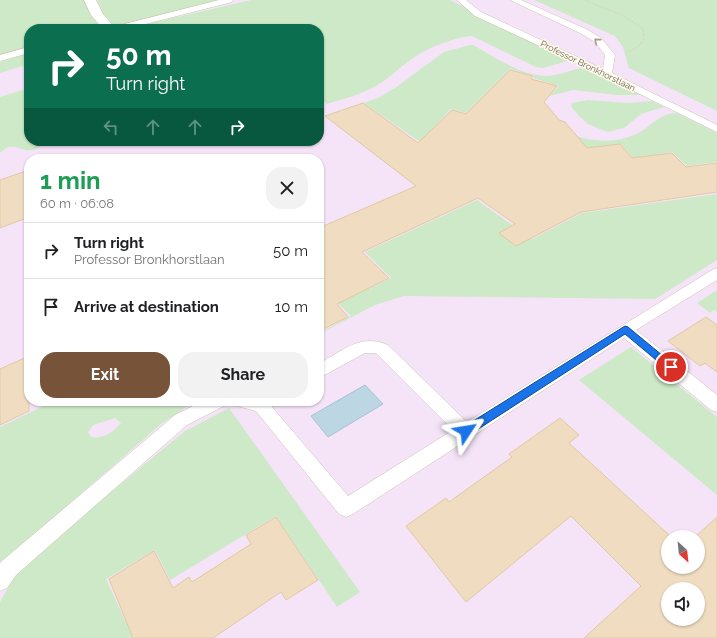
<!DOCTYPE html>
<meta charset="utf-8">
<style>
:root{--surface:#fff;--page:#f2f2f2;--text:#202124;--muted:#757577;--line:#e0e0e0;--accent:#765339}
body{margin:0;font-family:Raleway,sans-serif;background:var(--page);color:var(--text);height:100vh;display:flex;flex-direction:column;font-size:15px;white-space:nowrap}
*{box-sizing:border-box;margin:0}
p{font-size:13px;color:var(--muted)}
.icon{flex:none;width:22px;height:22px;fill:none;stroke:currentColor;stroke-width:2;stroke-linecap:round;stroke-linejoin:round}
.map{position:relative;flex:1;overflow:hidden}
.sheet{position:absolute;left:24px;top:154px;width:300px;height:252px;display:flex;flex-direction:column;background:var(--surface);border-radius:16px;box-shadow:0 1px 3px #0004}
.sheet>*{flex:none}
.hud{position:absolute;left:24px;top:24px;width:300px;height:122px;border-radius:16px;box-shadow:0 1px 3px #0004;background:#0b6e4f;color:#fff;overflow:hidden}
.needle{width:26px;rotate:153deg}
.tools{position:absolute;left:661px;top:530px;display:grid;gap:8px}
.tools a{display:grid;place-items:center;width:44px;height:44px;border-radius:50%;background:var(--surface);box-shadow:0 1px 3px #0004;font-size:20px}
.pin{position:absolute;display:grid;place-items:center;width:34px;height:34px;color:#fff;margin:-17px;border:2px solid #fff;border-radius:50%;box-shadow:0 1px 4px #0007}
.me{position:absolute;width:44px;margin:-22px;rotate:57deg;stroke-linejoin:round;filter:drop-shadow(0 0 3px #0008)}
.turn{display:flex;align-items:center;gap:14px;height:84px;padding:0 16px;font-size:18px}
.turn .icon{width:52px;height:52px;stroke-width:2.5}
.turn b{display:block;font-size:28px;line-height:34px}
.lanes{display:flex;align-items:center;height:38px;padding:0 16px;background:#0003;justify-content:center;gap:20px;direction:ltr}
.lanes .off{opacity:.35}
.round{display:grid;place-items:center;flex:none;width:42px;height:42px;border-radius:16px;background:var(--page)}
.head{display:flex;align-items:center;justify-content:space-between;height:68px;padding:0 16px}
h1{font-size:24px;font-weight:700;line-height:30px;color:#1e9e55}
.action{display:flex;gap:8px;margin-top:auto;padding:8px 16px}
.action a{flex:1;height:46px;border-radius:16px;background:var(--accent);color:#fff;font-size:16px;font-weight:700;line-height:46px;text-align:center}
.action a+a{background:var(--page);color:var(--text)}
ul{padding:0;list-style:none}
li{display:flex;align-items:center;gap:12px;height:56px;padding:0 16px;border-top:1px solid var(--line)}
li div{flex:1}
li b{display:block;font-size:15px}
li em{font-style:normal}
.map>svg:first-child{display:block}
</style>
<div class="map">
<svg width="717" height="638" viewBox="0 0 717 638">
<rect width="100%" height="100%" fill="#fbf8e8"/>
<path fill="#f5e4f8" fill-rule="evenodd" d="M 0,0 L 717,0 L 717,638 L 0,638 ZM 29,29 L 319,29 L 319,141 L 29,141 ZM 29,159 L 319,159 L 319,401 L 29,401 ZM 668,537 L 698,537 L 698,567 L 668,567 ZM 668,589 L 698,589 L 698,619 L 668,619 Z"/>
<g fill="#cde9c7" fill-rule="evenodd">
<path d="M 0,0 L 224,0 L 100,29 L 29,29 L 29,46 L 0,55 Z"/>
<path d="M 251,0 L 450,0 L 571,60 L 543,68 L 536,67 L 472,36 C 456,37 430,47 416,56 C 402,65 391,77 376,86 C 362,94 343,99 327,104 L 319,98 L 319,29 L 126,29 Z"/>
<path d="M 534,0 L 717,0 L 717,111 L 629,68 L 623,47 L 615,36 Z"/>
<path d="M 470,45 L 473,45 C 495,57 522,77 548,76 C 560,75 572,70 584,67 L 641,95 L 617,95 L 573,90 L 549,96 L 559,86 L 533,78 L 534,76 L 510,69 L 466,113 L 451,109 L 420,142 L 364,103 L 378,98 L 395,88 L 444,52 Z"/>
<path d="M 29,53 L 29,64 L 0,73 L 0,62 Z"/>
<path d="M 29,88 L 29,141 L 50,141 C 44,143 38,149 33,150 C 18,152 14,139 0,153 L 0,97 Z"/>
<path d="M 588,100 L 628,103 L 652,101 L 664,107 L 641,114 L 624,128 L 607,132 L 588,124 L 579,116 L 571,106 L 572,103 Z"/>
<path d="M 677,113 L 717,133 L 717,162 L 687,166 L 672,152 L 633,158 L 621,144 L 584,149 L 572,135 C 598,143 624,144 646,128 C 655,121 665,112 677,113 Z"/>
<path d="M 717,194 L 717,260 L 655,299 L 404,296 L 375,305 L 319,334 L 319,333 L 351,316 L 324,289 L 337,259 L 369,289 L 391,278 L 365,252 L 477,200 L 532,239 L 582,213 Z"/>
<path d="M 717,290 L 717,312 L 714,310 L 710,313 L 697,303 Z"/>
<path d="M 631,347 L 717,417 L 717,495 L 579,380 Z"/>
<path d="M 54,401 L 195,401 L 161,424 L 0,564 L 0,427 ZM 115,418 L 121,423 C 112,433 104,439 91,437 L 88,432 L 93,425 Z"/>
<path d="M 229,408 L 360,592 L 337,607 L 276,516 L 170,580 L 155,550 L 106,579 L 133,638 L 0,638 L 0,602 L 19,568 L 185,431 Z"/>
</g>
<path fill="#bdd6e4" stroke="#a4c3d6" d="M 365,385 L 383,404 L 328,437 L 311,416 Z"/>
<g fill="#f0ddc1" stroke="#e2c8a2" fill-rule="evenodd">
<path d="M 510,70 L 533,76 L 531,79 L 557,86 L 544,102 L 559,120 L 565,122 L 587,148 L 620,144 L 632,158 L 672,153 L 686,167 L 717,163 L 717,192 L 581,212 L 516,246 L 499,233 L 515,224 L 478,198 L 362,252 L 389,278 L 337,304 L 348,317 L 319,331 L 319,228 L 416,186 L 325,116 L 363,103 L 418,143 L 452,110 L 466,114 Z"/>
<path d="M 29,170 L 29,217 L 0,228 L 0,180 Z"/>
<path d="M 706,317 L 717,325 L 717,372 L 705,363 L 700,366 L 668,341 Z"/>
<path d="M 29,356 L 29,411 L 0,425 L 0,369 Z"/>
<path d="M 560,418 L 579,435 L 569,443 L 668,534 L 668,567 L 698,567 L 698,537 L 695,537 L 717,517 L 717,638 L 584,638 L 641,586 L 571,516 L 466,602 L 406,526 L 446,498 L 449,502 L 512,457 L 509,454 ZM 668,589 L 698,589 L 698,619 L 668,619 Z"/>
<path d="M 276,517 L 318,580 L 286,600 L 281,592 L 213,638 L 133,638 L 109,579 L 154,551 L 173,588 L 189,577 L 192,582 L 251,544 L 246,535 Z"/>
</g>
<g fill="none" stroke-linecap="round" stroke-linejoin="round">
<g stroke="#cdc2ae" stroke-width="1">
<g id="service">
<path d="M 219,0 L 233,0 L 232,2 L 126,29 L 112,29 L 113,27 Z"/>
<path d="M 457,0 L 466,0 L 481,12 L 603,69 L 605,55 L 595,42 L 580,33 L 510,0 L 521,0 L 586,29 L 601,38 L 615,55 L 612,73 L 717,125 L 717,132 L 591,70 L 475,16 Z"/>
<path d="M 29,47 L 29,53 L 0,61 L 0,55 Z"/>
<path d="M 717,268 L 717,280 L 636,330 L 717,395 L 717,412 L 711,410 L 624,338 L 353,514 L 346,517 L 339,514 L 256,411 L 237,406 L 235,401 L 276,401 L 272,407 L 348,496 L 453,430 L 376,353 L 365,353 L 319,378 L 319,364 C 342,351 361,333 388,345 L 467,422 L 712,270 Z"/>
<path d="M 203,401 L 226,401 L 224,406 L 187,425 L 16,575 L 7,588 L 0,591 L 0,563 L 2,561 L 175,415 Z"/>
</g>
</g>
<g stroke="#cdc2ae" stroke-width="1">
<path id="pedestrian" d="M 84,0 L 96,0 L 103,14 L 116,29 L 103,29 L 91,15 Z"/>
</g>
<path stroke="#d5c1a4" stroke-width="1.5" stroke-dasharray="0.5 2" stroke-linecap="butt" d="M 585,0 L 624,16 L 642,28 C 648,41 638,49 626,52"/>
<use href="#service" fill="#fff" fill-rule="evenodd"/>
<use href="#pedestrian" fill="#fff" fill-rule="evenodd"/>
</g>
<defs><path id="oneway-chevron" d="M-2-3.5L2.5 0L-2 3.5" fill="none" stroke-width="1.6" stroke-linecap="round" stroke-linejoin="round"/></defs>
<use stroke="#a59a8b" href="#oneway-chevron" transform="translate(597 41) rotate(-139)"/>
<path fill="#1a73e8" stroke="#114b97" d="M 625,326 L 628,327 L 674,365 L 676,367 L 674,370 L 668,370 L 625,334 L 469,435 L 466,436 L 462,435 L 460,431 L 462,428 Z"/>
<g text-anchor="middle" stroke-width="3" stroke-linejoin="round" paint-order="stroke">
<g font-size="9" fill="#75634d" stroke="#fefbee">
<text transform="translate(588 66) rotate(26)" y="3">Professor Bronkhorstlaan</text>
</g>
</g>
</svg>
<div class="tools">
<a><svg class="needle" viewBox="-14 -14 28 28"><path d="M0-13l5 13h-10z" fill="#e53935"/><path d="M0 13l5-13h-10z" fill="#757577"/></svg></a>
<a><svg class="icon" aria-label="sound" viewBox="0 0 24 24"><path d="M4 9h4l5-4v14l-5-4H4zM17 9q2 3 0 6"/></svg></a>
</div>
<div class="pin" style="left:671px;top:367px;background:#d93025"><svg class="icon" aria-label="arrive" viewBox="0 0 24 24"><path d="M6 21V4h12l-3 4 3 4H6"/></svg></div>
<svg class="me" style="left:466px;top:431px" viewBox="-20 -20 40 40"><path d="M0-17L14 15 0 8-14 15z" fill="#1a73e8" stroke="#fff" stroke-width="4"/></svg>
<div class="hud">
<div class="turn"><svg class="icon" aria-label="right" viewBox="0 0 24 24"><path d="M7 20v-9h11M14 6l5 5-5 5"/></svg><div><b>50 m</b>Turn right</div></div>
<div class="lanes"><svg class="icon off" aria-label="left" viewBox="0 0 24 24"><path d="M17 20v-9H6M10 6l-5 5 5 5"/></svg><svg class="icon off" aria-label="ahead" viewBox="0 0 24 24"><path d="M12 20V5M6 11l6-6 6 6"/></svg><svg class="icon off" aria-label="ahead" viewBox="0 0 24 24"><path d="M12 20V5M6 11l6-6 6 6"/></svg><svg class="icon" aria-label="right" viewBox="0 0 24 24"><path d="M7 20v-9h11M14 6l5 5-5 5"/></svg></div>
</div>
<section class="sheet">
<div class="head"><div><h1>1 min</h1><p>60 m · 06:08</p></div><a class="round"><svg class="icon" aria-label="close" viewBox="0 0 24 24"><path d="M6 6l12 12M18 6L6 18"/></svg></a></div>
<ul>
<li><svg class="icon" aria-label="right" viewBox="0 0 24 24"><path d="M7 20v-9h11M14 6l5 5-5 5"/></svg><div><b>Turn right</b><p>Professor Bronkhorstlaan</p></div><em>50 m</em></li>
<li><svg class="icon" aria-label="arrive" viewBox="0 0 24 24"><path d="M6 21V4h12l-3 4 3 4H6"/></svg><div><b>Arrive at destination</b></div><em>10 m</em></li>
</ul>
<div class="action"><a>Exit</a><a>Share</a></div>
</section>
</div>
